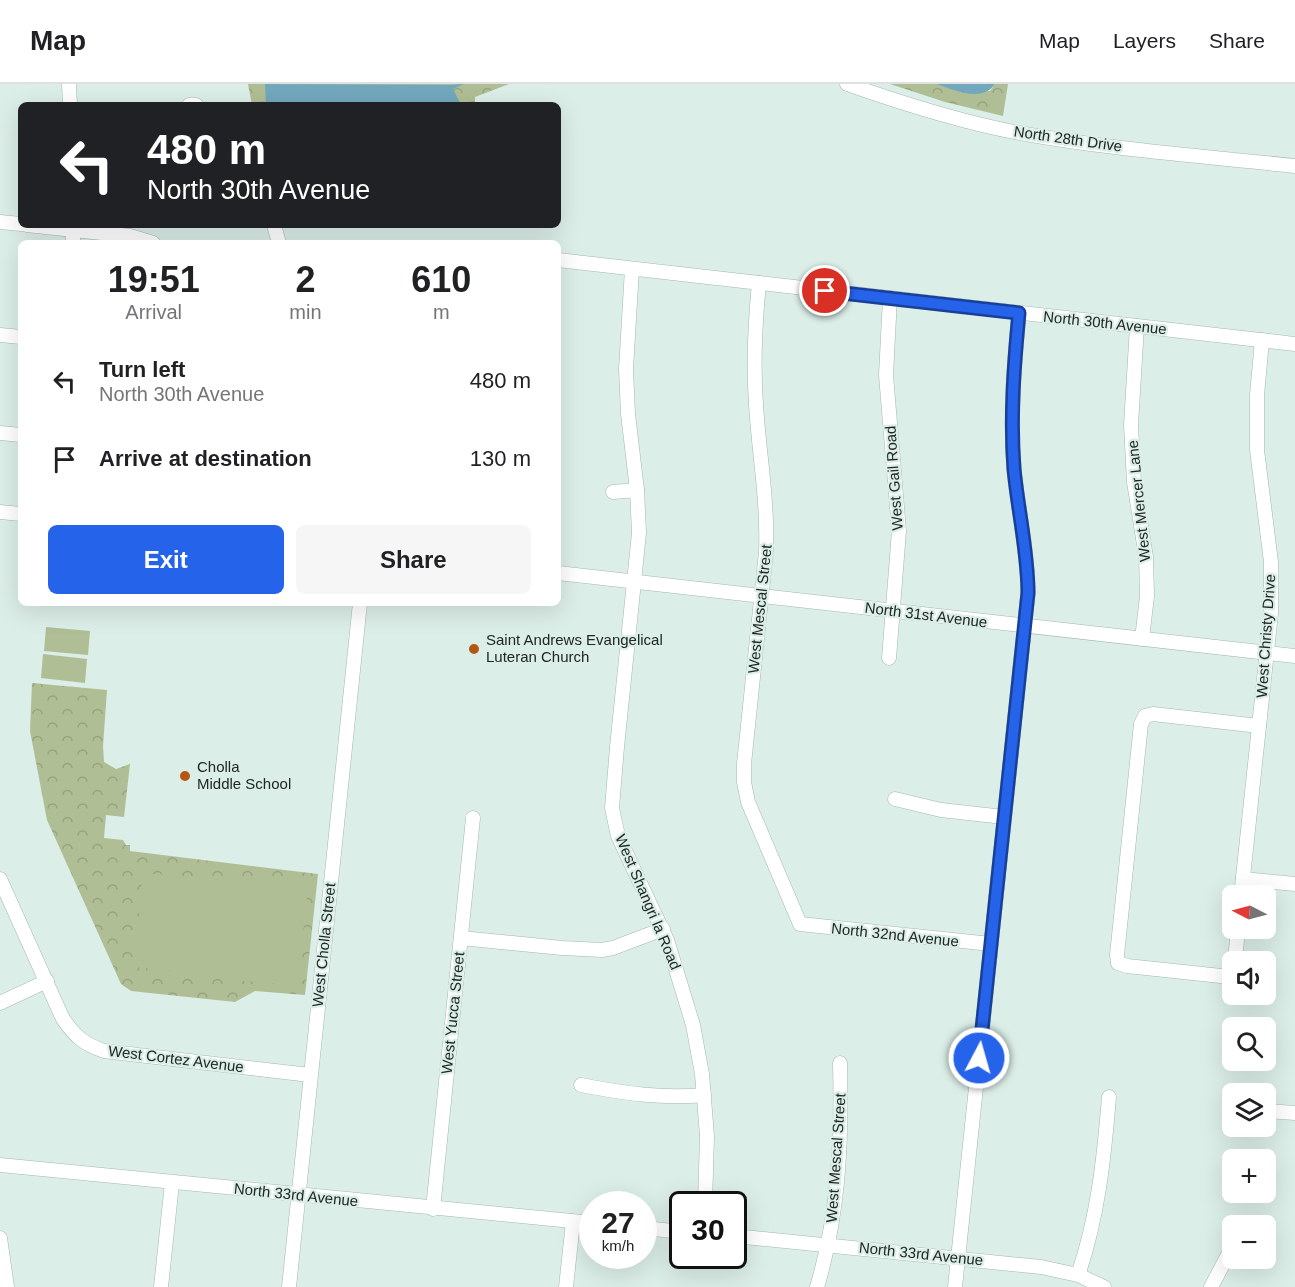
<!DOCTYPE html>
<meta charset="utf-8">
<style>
:root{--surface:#fff;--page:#f6f6f6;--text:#202124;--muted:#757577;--line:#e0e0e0;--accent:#2563eb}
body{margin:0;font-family:Helvetica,sans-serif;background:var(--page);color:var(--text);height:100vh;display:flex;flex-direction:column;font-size:22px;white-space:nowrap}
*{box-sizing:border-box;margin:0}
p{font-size:20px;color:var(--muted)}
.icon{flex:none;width:33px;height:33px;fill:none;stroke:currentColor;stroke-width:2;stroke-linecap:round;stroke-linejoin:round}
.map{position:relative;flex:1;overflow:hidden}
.sheet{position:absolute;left:18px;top:156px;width:543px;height:366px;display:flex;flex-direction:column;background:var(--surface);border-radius:9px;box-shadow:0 6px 24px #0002}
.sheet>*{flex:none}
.guide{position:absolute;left:18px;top:18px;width:543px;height:126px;border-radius:9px;box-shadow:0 6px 24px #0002;background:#202124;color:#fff;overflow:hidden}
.needle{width:39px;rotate:276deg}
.tools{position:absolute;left:1222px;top:801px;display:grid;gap:12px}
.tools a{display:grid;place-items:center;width:54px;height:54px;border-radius:9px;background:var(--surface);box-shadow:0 6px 24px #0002;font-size:30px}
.speed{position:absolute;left:579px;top:1107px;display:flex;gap:12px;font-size:30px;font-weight:700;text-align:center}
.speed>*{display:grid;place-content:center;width:78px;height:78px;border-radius:50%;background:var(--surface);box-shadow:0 6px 24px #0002;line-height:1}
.speed small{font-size:15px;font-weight:400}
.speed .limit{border:3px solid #111;border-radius:9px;background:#fff;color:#111}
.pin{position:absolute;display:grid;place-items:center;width:51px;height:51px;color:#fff;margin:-26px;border:3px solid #fff;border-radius:50%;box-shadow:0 2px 6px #0007}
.me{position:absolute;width:66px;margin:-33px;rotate:6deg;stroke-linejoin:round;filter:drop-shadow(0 0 4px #0008)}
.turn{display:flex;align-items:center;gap:21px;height:126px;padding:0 30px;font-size:27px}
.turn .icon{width:78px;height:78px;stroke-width:2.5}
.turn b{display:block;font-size:42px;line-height:51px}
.eta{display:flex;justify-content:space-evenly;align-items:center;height:102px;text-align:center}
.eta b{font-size:36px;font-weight:600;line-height:42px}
.cta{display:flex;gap:12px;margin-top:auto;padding:12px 30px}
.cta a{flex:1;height:69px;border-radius:9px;background:var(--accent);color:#fff;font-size:24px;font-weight:600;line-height:69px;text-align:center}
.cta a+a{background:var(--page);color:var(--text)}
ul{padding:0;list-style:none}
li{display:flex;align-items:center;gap:18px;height:78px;padding:0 30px}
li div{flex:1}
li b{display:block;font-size:22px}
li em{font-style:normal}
header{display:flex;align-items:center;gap:36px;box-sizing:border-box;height:84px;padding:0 30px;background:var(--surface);border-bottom:2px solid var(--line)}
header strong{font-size:28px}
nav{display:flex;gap:33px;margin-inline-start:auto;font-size:21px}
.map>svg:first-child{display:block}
</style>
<header>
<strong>Map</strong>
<nav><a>Map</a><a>Layers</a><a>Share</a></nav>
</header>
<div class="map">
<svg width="1295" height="1203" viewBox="0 0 1295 1203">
<defs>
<pattern id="park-crowns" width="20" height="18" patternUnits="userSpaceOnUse" patternTransform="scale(1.5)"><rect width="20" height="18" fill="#b0be95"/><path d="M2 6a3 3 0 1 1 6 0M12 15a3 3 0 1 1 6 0" fill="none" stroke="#97a380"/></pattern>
</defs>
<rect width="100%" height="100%" fill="#dbeee7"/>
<g fill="url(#park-crowns)">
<path d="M 248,0 L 509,0 L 475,13 L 475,21 L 252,21 Z"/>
<path d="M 890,0 L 936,0 L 962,8 L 990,7 L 995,0 L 1008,0 L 1003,32 L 945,18 Z"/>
<path d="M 32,599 L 107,606 L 103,662 L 104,678 L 116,685 L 130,680 L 124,733 L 106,731 L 104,754 L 123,756 L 126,761 L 130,761 L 130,767 L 318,790 L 305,911 L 255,907 L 235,918 L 131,907 L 121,900 L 47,736 L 30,647 Z"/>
</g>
<g fill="#b0be95">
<path d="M 46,543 L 90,547 L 88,571 L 44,567 Z"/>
<path d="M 43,570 L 87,575 L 85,599 L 41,594 Z"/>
<path d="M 143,789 L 258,800 L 288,794 L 309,795 L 298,896 L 291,901 L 188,892 L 188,888 L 134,883 Z"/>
</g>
<g fill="#72a8bd">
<path d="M 265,0 L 449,1 L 464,0 L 453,5 L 461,21 L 266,21 Z"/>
<path d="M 936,0 L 995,0 C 982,19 954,6 936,0 Z"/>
</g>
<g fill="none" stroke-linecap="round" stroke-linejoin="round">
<g stroke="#a5b7b1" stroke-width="15">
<g id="minor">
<path d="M 69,0 L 70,21"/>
<path d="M 847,0 C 901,19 957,37 1014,48 C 1106,65 1201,72 1295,82"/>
<path d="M 189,21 L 196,21"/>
<path d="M 0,138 L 21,140"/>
<path d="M 27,141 L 130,152 L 153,159"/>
<path d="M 73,141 L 73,159"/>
<path d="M 274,141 L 279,159"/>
<path d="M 558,176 L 1295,260"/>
<path d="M 632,185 L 626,285 L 628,330 L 637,406 L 639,449 L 617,663 L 612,724 L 618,752 L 667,856 L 693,941 L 702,990 L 707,1052 L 705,1120"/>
<path d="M 759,199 C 755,240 753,280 756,320 C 759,371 768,416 766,468 L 744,680 L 744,698 L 748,718 L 800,840 L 991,860"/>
<path d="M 1137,242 L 1131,341 L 1134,398 L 1146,473 L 1147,512 L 1142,555"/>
<path d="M 0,251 L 21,253"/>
<path d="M 0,349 L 21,351"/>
<path d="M 613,408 L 637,406"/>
<path d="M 0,428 L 21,430"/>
<path d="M 558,489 L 1295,572"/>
<path d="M 889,574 L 899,447 L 886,291 L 890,214"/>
<path d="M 895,715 L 941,726 L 1004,733"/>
<path d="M 0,795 L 63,935 C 76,953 82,959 104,967 L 310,991"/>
<path d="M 1243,795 L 1295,800"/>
<path d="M 1241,812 L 1271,529 L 1271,478 L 1257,366 L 1257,311 L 1262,256"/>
<path d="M 461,854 L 562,864 L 602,866 L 613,864 L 663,845"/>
<path d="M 1235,878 L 1238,844"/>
<path d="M 1233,885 L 1230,891 L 1221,892 L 1127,882 L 1118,879 L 1117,871 L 1141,640 L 1145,632 L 1153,630 L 1259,642"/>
<path d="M 0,919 L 47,897"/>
<path d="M 581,1001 C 623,1009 661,1015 704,1011"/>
<path d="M 1266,1027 L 1295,1029"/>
<path d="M 0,1081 L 592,1139"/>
<path d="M 433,1125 L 473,734"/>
<path d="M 644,1144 L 682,1148"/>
<path d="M 734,1152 L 1041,1183 L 1078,1191 L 1104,1203"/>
<path d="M 0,1154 L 7,1203"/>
<path d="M 1078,1191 C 1098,1133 1104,1074 1109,1013"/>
<path d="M 161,1203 L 172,1099"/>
<path d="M 289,1203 L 360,519"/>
<path d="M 566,1203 L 573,1138"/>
<path d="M 817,1203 C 839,1130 842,1055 840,979"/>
<path d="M 955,1203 L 1028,509 C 1028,468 1018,427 1014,385 C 1010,333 1014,281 1019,229"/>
<path d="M 1211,1203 L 1229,1169"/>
</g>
</g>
<use href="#minor" stroke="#fff" stroke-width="14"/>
</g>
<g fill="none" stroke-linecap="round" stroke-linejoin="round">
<g stroke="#184099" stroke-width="15">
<path id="route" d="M 825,207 L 1019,229 C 1014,281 1010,333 1014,385 C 1018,427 1028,468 1028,509 L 979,974"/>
</g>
<use href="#route" stroke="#2563eb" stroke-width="10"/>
</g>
<g fill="#b65613" stroke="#dbeee7" stroke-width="2">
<circle cx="474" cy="565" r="6"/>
<circle cx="185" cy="692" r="6"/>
</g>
<g text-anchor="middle" stroke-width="4.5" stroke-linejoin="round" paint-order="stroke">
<g font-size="15" fill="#202725" stroke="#dbeee7">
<text transform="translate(1068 55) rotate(8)" y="5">North 28th Drive</text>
<text transform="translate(1105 239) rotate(6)" y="5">North 30th Avenue</text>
<text transform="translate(894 394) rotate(-94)" y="5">West Gail Road</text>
<text transform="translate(1139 417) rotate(-96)" y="5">West Mercer Lane</text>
<text transform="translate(760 525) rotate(-84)" y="5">West Mescal Street</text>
<text transform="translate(926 531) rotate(7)" y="5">North 31st Avenue</text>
<text transform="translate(1266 552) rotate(-86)" y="5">West Christy Drive</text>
<text transform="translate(648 818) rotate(67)" y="5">West Shangri la Road</text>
<text transform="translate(895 851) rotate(6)" y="5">North 32nd Avenue</text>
<text transform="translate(324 861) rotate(-84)" y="5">West Cholla Street</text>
<text transform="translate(453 929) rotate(-84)" y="5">West Yucca Street</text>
<text transform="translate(176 975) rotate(7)" y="5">West Cortez Avenue</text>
<text transform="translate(836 1074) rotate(-86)" y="5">West Mescal Street</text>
<text transform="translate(296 1111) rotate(6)" y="5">North 33rd Avenue</text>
<text transform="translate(921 1170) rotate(6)" y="5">North 33rd Avenue</text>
</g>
<g font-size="15" fill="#202725" stroke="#dbeee7" text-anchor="start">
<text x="486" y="561">Saint Andrews Evangelical<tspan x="486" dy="17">Luteran Church</tspan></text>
<text x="197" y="688">Cholla<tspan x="197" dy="17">Middle School</tspan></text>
</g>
</g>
</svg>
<div class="tools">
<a><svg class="needle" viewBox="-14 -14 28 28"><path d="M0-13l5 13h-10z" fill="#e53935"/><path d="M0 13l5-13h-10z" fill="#757577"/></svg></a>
<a><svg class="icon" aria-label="sound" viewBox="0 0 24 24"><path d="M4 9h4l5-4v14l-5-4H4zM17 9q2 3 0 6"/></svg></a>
<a><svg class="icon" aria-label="search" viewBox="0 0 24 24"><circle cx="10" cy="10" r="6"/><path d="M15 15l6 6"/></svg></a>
<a><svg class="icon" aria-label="layers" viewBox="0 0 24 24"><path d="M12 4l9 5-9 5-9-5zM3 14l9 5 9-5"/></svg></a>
<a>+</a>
<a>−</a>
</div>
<div class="speed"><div>27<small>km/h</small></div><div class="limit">30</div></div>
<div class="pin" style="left:825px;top:207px;background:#d93025"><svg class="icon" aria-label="arrive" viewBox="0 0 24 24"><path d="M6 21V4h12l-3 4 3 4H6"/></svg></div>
<svg class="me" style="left:979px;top:974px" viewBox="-20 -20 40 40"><circle r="17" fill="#2563eb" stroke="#fff" stroke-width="3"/><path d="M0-11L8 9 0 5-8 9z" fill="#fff"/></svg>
<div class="guide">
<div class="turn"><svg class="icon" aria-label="left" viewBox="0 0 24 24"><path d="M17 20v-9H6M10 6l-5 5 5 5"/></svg><div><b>480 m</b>North 30th Avenue</div></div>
</div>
<section class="sheet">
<div class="eta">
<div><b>19:51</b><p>Arrival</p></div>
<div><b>2</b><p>min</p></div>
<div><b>610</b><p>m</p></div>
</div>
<ul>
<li><svg class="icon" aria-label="left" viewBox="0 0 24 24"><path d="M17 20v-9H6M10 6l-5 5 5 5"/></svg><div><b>Turn left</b><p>North 30th Avenue</p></div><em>480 m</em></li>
<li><svg class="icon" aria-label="arrive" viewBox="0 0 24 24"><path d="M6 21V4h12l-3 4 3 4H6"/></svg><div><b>Arrive at destination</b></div><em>130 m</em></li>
</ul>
<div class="cta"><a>Exit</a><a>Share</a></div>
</section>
</div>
